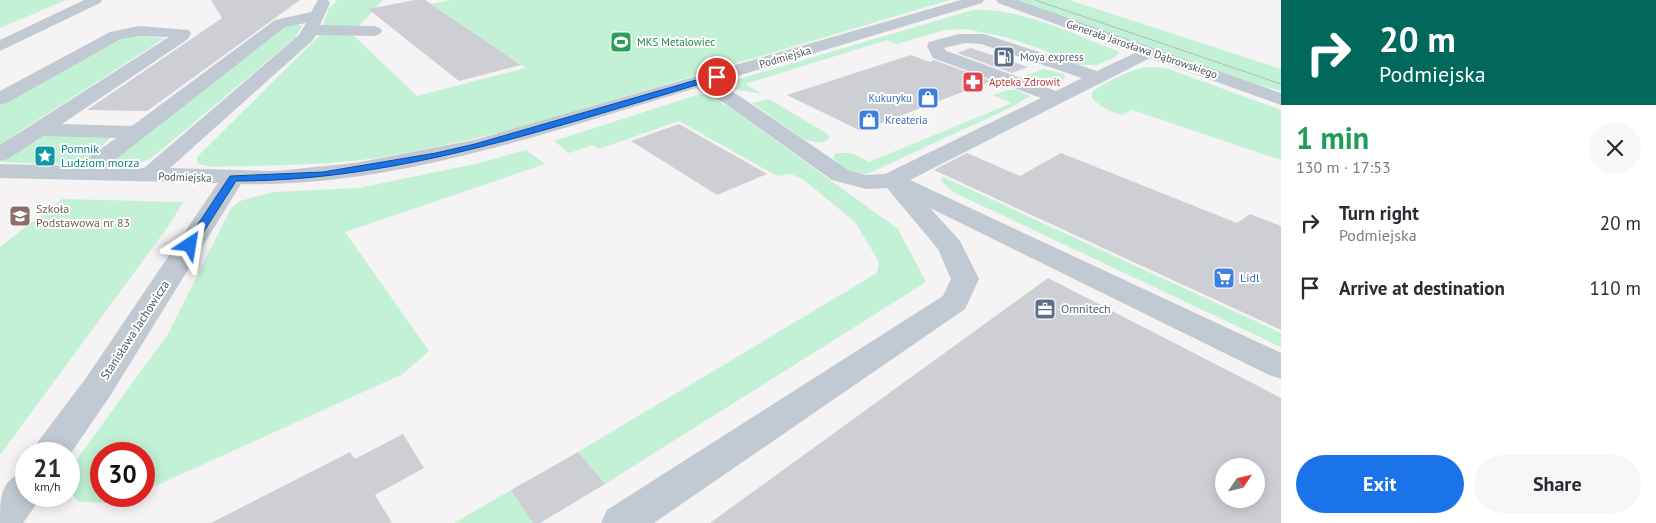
<!DOCTYPE html>
<meta charset="utf-8">
<style>
:root{--surface:#fff;--page:#f7f7f7;--text:#2b2b33;--muted:#7c7c81;--accent:#1a73e8}
body{margin:0;font-family:"PT Sans",sans-serif;background:var(--page);color:var(--text);height:100vh;display:flex;flex-direction:column;font-size:19px;white-space:nowrap}
*{box-sizing:border-box;margin:0}
p{font-size:16px;color:var(--muted)}
.icon{flex:none;width:28px;height:28px;fill:none;stroke:currentColor;stroke-width:2;stroke-linecap:round;stroke-linejoin:round}
.map{position:relative;flex:1;overflow:hidden}
.side{display:flex;flex-direction:column;background:var(--surface);width:375px}
.side>*{flex:none}
.hud{background:#00695c;color:#fff;overflow:hidden}
.needle{width:32px;rotate:55deg}
.tools{position:absolute;left:1215px;top:458px;display:grid;gap:10px}
.tools a{display:grid;place-items:center;width:50px;height:50px;border-radius:50%;background:var(--surface);box-shadow:0 2px 12px #0003;font-size:25px}
.speed{position:absolute;left:15px;top:442px;display:flex;gap:10px;font-size:25px;font-weight:700;text-align:center}
.speed>*{display:grid;place-content:center;width:65px;height:65px;border-radius:50%;background:var(--surface);box-shadow:0 2px 12px #0003;line-height:1}
.speed small{font-size:12px;font-weight:400}
.speed .limit{border:8px solid #d22;background:#fff;color:#111}
.pin{position:absolute;display:grid;place-items:center;width:42px;height:42px;color:#fff;margin:-21px;border:2px solid #fff;border-radius:50%;box-shadow:0 1px 5px #0007}
.me{position:absolute;width:55px;margin:-28px;rotate:33deg;stroke-linejoin:round;filter:drop-shadow(0 0 4px #0008)}
.turn{display:flex;align-items:center;gap:18px;height:105px;padding:0 15px;font-size:22px}
.turn .icon{width:65px;height:65px;stroke-width:2.5}
.turn b{display:block;font-size:35px;line-height:42px}
.round{display:grid;place-items:center;flex:none;width:52px;height:52px;border-radius:26px;background:var(--page)}
.head{display:flex;align-items:center;justify-content:space-between;height:85px;padding:0 15px}
h1{font-size:30px;font-weight:800;line-height:38px;color:#1e9e55}
.cta{display:flex;gap:10px;margin-top:auto;padding:10px 15px}
.cta a{flex:1;height:58px;border-radius:30px;background:var(--accent);color:#fff;font-size:20px;font-weight:800;line-height:58px;text-align:center}
.cta a+a{background:var(--page);color:var(--text)}
ul{padding:0;list-style:none}
li{display:flex;align-items:center;gap:15px;height:65px;padding:0 15px}
li div{flex:1}
li b{display:block;font-size:19px}
li em{font-style:normal}
main{display:flex;flex:1;min-height:0}
.map>svg:first-child{display:block}
</style>
<main>
<div class="map">
<svg width="1281" height="523" viewBox="0 0 1281 523">
<rect width="100%" height="100%" fill="#f5f3f3"/>
<g fill="#c3f1d5">
<path d="M 0,0 L 66,0 L 0,28 Z"/>
<path d="M 338,0 L 383,0 L 358,27 L 322,28 L 329,8 Z"/>
<path d="M 451,0 L 950,0 L 518,128 C 471,140 424,150 376,158 C 323,166 267,165 213,167 L 198,164 L 197,157 L 320,35 L 353,35 L 417,96 L 526,68 L 431,4 Z"/>
<path d="M 1015,0 L 1069,0 L 1281,69 L 1281,91 L 1253,83 Z"/>
<path d="M 973,10 C 1023,8 1072,34 1118,51 L 1119,53 L 1115,57 L 1097,65 L 1075,65 L 1041,49 L 1005,37 L 966,29 L 945,30 L 897,44 L 887,40 L 745,84 L 763,94 L 726,88 L 722,86 L 722,84 Z"/>
<path d="M 298,24 L 302,26 L 295,38 L 154,156 C 140,165 124,170 107,165 L 281,26 Z"/>
<path d="M 135,36 L 165,38 L 17,133 L 19,134 L 0,146 L 0,106 L 125,37 Z"/>
<path d="M 1148,67 L 1166,68 L 1281,110 L 1281,160 L 1132,110 L 1122,115 C 1110,112 1100,107 1092,98 L 1092,93 C 1101,83 1135,68 1148,67 Z"/>
<path d="M 1044,69 L 1064,74 L 1065,78 C 1052,88 1036,86 1024,76 Z"/>
<path d="M 1008,90 L 1017,90 L 1030,96 L 1012,107 L 867,174 C 855,173 839,169 833,157 L 836,153 L 852,153 L 869,162 L 1012,103 L 993,95 Z"/>
<path d="M 700,94 L 707,95 L 732,109 L 898,229 L 926,282 L 605,484 L 578,452 L 877,273 L 879,262 L 855,222 L 804,180 L 791,174 L 777,176 L 679,121 L 599,149 L 593,145 L 569,153 L 554,141 Z"/>
<path d="M 769,99 L 826,133 L 829,137 L 828,140 L 821,143 L 805,140 L 752,103 Z"/>
<path d="M 40,134 L 113,135 L 97,151 L 104,152 L 83,165 L 0,162 Z"/>
<path d="M 526,150 L 545,164 L 345,232 L 429,351 L 403,374 L 144,491 L 144,454 L 101,454 L 101,496 L 129,496 L 108,503 L 79,502 L 69,492 L 69,470 L 168,334 L 231,208 L 240,201 L 273,192 L 359,188 L 475,164 Z"/>
<path d="M 943,177 L 1281,333 L 1281,347 L 953,192 L 941,181 Z"/>
<path d="M 62,199 L 183,202 L 170,224 L 0,455 L 0,247 Z"/>
<path d="M 511,490 L 533,523 L 454,523 Z"/>
</g>
<g fill="#cdcfd5" fill-rule="evenodd">
<path d="M 211,0 L 300,0 L 147,111 L 87,110 L 222,18 Z"/>
<path d="M 415,0 L 425,0 L 521,65 L 459,81 L 368,9 Z"/>
<path d="M 971,48 L 1028,67 L 1012,73 L 957,53 Z"/>
<path d="M 911,55 L 930,62 L 934,60 L 991,81 L 861,131 L 787,95 Z"/>
<path d="M 679,124 L 767,174 L 717,195 L 631,141 Z"/>
<path d="M 967,153 L 1020,176 L 1061,153 L 1237,223 L 1250,214 L 1281,226 L 1281,330 L 934,170 Z"/>
<path d="M 1048,278 L 1281,398 L 1281,523 L 710,523 ZM 1224,466 L 1256,466 L 1256,499 L 1224,499 Z"/>
<path d="M 403,434 L 424,468 L 375,495 L 392,523 L 211,523 L 350,452 L 355,459 Z"/>
<path d="M 578,452 L 605,484 L 540,523 L 533,523 L 511,490 Z"/>
</g>
<g fill="none" stroke-linecap="round" stroke-linejoin="round">
<g fill="#c1cad2" fill-rule="evenodd">
<path d="M 84,0 L 102,0 L 100,3 L 0,51 L 0,40 Z"/>
<path d="M 318,0 L 328,0 L 330,3 L 320,25 L 374,26 L 380,28 L 382,31 L 380,34 L 374,36 L 316,35 L 312,41 L 170,168 L 276,171 L 355,163 L 474,140 L 961,0 L 984,0 L 982,3 L 714,83 L 738,95 L 848,170 L 866,175 L 885,174 L 1041,98 L 933,58 L 927,46 L 929,42 L 959,34 L 984,34 L 1097,71 L 1135,53 L 998,3 L 996,0 L 1017,0 L 1281,93 L 1281,105 L 1150,58 L 910,180 L 1281,353 L 1281,379 L 1269,375 L 930,208 L 960,241 L 979,279 L 965,309 L 654,523 L 601,523 L 607,510 L 943,296 L 951,279 L 938,249 L 887,188 L 866,189 L 832,180 L 724,103 L 696,88 C 552,131 393,188 241,184 L 110,396 L 69,456 L 69,454 L 32,454 L 37,443 L 86,378 L 218,183 L 0,178 L 0,164 L 78,166 L 116,138 L 43,136 L 8,159 L 0,161 L 0,145 L 169,37 L 139,36 L 121,39 L 7,103 L 0,105 L 0,91 L 110,32 L 139,26 L 189,30 L 191,33 L 188,39 L 62,124 L 132,126 L 275,20 L 311,12 ZM 306,23 L 299,35 L 144,168 L 106,167 L 285,27 ZM 965,43 L 981,44 L 1082,78 L 1056,91 L 955,54 L 946,51 L 944,48 Z"/>
<path d="M 26,471 L 26,496 L 41,496 L 40,499 L 23,523 L 0,523 C 0,497 0,480 26,471 Z"/>
</g>
<path stroke="#b5b8bd" stroke-width="1" d="M 1035,0 L 1281,84"/>
</g>
<path fill="#1a73e8" stroke="#114b97" d="M 717,74 L 721,77 L 720,78 C 562,124 403,181 236,181 L 194,247 L 186,247 L 184,245 L 230,176 L 323,172 L 436,153 L 475,144 Z"/>
<defs>
<g id="stadium-square" transform="scale(1.125)"><rect x="-9" y="-9" width="18" height="18" rx="4" fill="#2e9e5b" stroke="#fff"/><path d="M0-5a6.5 5 0 1 0 0 10a6.5 5 0 1 0 0-10ZM-3.5-1.8h7v3.6h-7Z" fill="#fff"/></g>
<g id="fuel-square" transform="scale(1.125)"><rect x="-9" y="-9" width="18" height="18" rx="4" fill="#5c6f8a" stroke="#fff"/><path d="M-5.5-6h7V0h2V4h1.3V-2.5L3-4.5l.8-.8L6-3V5H2.5V1h-1V6h-7ZM-4.2-4.7v3.2H.2V-4.7Z" fill="#fff"/></g>
<g id="pharmacy-square" transform="scale(1.125)"><rect x="-9" y="-9" width="18" height="18" rx="4" fill="#e0444e" stroke="#fff"/><path d="M-2-6h4v4h4v4h-4v4h-4v-4h-4v-4h4Z" fill="#fff"/></g>
<g id="shop-square" transform="scale(1.125)"><rect x="-9" y="-9" width="18" height="18" rx="4" fill="#3f7fe0" stroke="#fff"/><path d="M-5-2.5h2.3a2.7 3.5 0 0 1 5.4 0H5L5.5 6h-11ZM-1.5-2.5h3a1.5 2.3 0 0 0-3 0Z" fill="#fff"/></g>
<g id="sight-square" transform="scale(1.125)"><rect x="-9" y="-9" width="18" height="18" rx="4" fill="#0f9aa8" stroke="#fff"/><path d="M0-6L1.8-2.2L6-1.7L2.9 1.2L3.7 5.4L0 3.3L-3.7 5.4L-2.9 1.2L-6-1.7L-1.8-2.2Z" fill="#fff"/></g>
<g id="school-square" transform="scale(1.125)"><rect x="-9" y="-9" width="18" height="18" rx="4" fill="#8d6e63" stroke="#fff"/><path d="M0-5L7-2L0 1L-7-2ZM-4 1L0 2.5L4 1V4Q0 6-4 4Z" fill="#fff"/></g>
<g id="supermarket-square" transform="scale(1.125)"><rect x="-9" y="-9" width="18" height="18" rx="4" fill="#3f7fe0" stroke="#fff"/><path d="M-6-5.5h2.5l.6 2H6L4.5 2H-2.5L-4.4-4H-6ZM-1.5 3.2a1.3 1.3 0 1 0 .1 0ZM3 3.2a1.3 1.3 0 1 0 .1 0Z" fill="#fff"/></g>
<g id="office-square" transform="scale(1.125)"><rect x="-9" y="-9" width="18" height="18" rx="4" fill="#5c6f8a" stroke="#fff"/><path d="M-6-3h4V-5.5h4V-3h4V5H-6ZM-1-4.5V-3h2v-1.5ZM-6 0V1H6V0Z" fill="#fff"/></g>
</defs>
<g fill-rule="evenodd">
<use href="#stadium-square" x="621" y="42"/>
<use href="#fuel-square" x="1004" y="57"/>
<use href="#pharmacy-square" x="973" y="82"/>
<use href="#shop-square" x="928" y="98"/>
<use href="#shop-square" x="869" y="120"/>
<use href="#sight-square" x="45" y="156"/>
<use href="#school-square" x="20" y="216"/>
<use href="#supermarket-square" x="1224" y="278"/>
<use href="#office-square" x="1045" y="309"/>
</g>
<g text-anchor="middle" stroke-width="4" stroke-linejoin="round" paint-order="stroke">
<g font-size="11" fill="#27864d" stroke="#fff" text-anchor="start">
<text x="637" y="46">MKS Metalowiec</text>
</g>
<g font-size="11" fill="#4a5661" stroke="#fff">
<text transform="translate(1142 49) rotate(19)" y="4">Generała Jarosława Dąbrowskiego</text>
<text transform="translate(785 57) rotate(-16)" y="4">Podmiejska</text>
<text transform="translate(185 177) rotate(2)" y="4">Podmiejska</text>
</g>
<g font-size="11" fill="#4e5e75" stroke="#fff" text-anchor="start">
<text x="1020" y="61">Moya express</text>
</g>
<g font-size="11" fill="#be3a42" stroke="#fff" text-anchor="start">
<text x="989" y="86">Apteka Zdrowit</text>
</g>
<g font-size="11" fill="#366cbe" stroke="#fff" text-anchor="end">
<text x="912" y="102">Kukuryku</text>
<text x="885" y="124" text-anchor="start">Kreateria</text>
</g>
<g font-size="12" fill="#0d838f" stroke="#fff" text-anchor="start">
<text x="61" y="153">Pomnik<tspan x="61" dy="14">Ludziom morza</tspan></text>
</g>
<g font-size="12" fill="#785e54" stroke="#fff" text-anchor="start">
<text x="36" y="213">Szkoła<tspan x="36" dy="14">Podstawowa nr 83</tspan></text>
</g>
<g font-size="12" fill="#366cbe" stroke="#fff" text-anchor="start">
<text x="1240" y="282">Lidl</text>
</g>
<g font-size="12" fill="#4e5e75" stroke="#fff" text-anchor="start">
<text x="1061" y="313">Omnitech</text>
</g>
<g font-size="12" fill="#4a5661" stroke="#fff">
<text transform="translate(135 330) rotate(-57)" y="4">Stanisława Jachowicza</text>
</g>
</g>
</svg>
<div class="tools">
<a><svg class="needle" viewBox="-14 -14 28 28"><path d="M0-13l5 13h-10z" fill="#e53935"/><path d="M0 13l5-13h-10z" fill="#7c7c81"/></svg></a>
</div>
<div class="speed"><div>21<small>km/h</small></div><div class="limit">30</div></div>
<div class="pin" style="left:717px;top:77px;background:#d93025"><svg class="icon" aria-label="arrive" viewBox="0 0 24 24"><path d="M6 21V4h12l-3 4 3 4H6"/></svg></div>
<svg class="me" style="left:190px;top:245px" viewBox="-20 -20 40 40"><path d="M0-17L14 15 0 8-14 15z" fill="#1a73e8" stroke="#fff" stroke-width="4"/></svg>
</div>
<section class="side">
<div class="hud">
<div class="turn"><svg class="icon" aria-label="right" viewBox="0 0 24 24"><path d="M7 20v-9h11M14 6l5 5-5 5"/></svg><div><b>20 m</b>Podmiejska</div></div>
</div>
<div class="head"><div><h1>1 min</h1><p>130 m · 17:53</p></div><a class="round"><svg class="icon" aria-label="close" viewBox="0 0 24 24"><path d="M6 6l12 12M18 6L6 18"/></svg></a></div>
<ul>
<li><svg class="icon" aria-label="right" viewBox="0 0 24 24"><path d="M7 20v-9h11M14 6l5 5-5 5"/></svg><div><b>Turn right</b><p>Podmiejska</p></div><em>20 m</em></li>
<li><svg class="icon" aria-label="arrive" viewBox="0 0 24 24"><path d="M6 21V4h12l-3 4 3 4H6"/></svg><div><b>Arrive at destination</b></div><em>110 m</em></li>
</ul>
<div class="cta"><a>Exit</a><a>Share</a></div>
</section>
</main>
